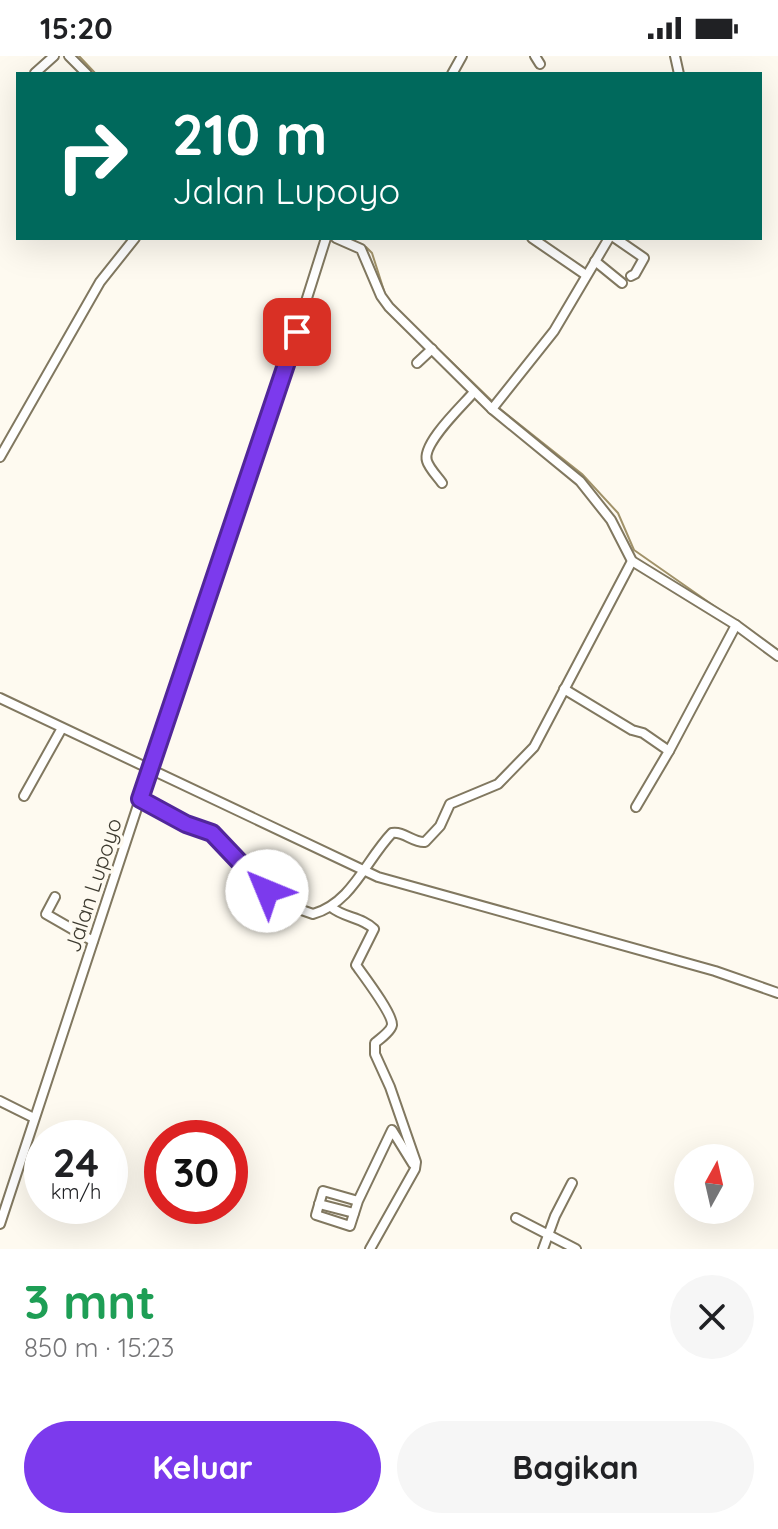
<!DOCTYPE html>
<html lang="id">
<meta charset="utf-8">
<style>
:root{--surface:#fff;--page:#f6f6f6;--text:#202124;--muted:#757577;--accent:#7c3aed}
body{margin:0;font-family:Quicksand,sans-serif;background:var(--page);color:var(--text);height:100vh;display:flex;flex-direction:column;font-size:30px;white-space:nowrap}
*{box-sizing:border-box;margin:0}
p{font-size:26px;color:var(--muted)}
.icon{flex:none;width:44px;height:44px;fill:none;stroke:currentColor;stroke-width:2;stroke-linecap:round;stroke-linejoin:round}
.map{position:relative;height:1193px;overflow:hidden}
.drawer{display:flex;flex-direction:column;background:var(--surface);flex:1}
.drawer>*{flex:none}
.banner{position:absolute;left:16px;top:16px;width:746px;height:168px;border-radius:0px;box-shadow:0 8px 32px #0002;background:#00695c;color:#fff;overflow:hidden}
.needle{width:52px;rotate:8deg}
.buttons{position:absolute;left:674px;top:1088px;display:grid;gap:16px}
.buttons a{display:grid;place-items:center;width:80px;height:80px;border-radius:50%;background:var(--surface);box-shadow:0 8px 32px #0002;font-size:40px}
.speed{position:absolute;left:24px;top:1064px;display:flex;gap:16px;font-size:40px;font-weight:700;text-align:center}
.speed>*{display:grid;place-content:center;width:104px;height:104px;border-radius:50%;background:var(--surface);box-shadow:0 8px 32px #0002;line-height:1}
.speed small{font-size:20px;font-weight:400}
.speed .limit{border:12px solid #d22;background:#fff;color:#111}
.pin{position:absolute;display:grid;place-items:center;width:68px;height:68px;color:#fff;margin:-34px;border-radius:16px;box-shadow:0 4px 12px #0006}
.me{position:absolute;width:88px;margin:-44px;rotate:315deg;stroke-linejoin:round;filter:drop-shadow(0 0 6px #0008)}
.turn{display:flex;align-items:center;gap:28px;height:168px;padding:0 24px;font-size:36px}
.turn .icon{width:104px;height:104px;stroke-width:2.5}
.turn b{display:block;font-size:56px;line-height:68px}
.round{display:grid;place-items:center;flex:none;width:84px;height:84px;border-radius:42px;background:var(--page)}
.headline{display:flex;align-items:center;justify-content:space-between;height:136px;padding:0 24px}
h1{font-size:48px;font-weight:800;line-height:60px;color:#1e9e55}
.button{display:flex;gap:16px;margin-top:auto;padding:16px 24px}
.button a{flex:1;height:92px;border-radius:48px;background:var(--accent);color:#fff;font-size:32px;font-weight:800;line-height:92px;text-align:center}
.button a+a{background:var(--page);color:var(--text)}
.status{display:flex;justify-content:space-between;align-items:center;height:56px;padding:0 40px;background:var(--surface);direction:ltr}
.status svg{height:22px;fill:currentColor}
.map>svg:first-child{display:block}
</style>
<div class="status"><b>15:20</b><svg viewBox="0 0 49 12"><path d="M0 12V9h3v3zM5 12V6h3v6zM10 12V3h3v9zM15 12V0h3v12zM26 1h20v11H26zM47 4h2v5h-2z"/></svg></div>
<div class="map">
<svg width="778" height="1193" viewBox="0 0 778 1193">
<rect width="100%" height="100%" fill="#fefaf0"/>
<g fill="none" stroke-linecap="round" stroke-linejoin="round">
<g stroke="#a19269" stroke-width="2">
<path d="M 79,0 L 96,18"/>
<path d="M 348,182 L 360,188"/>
<path d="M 366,191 L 372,197 L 386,241"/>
<path d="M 398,254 L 494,347"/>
<path d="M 499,352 L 582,418 L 618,457 L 634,494 L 727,559"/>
<path d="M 752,576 L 778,594"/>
</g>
<g stroke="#817860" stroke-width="12">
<g id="minor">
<path d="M 69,0 L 87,18"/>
<path d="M 535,0 L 540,8"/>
<path d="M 675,0 L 679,18"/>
<path d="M 35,17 L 54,0"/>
<path d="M 452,18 L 462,0"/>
<path d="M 336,182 L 361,193 L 381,240 L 389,251 L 492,353 L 580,425 L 611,464 L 632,505 L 736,569 L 778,600"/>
<path d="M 532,182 L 586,219"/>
<path d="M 615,182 L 644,202 L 635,218 L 631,220"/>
<path d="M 595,205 L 622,227"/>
<path d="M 417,307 L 432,293"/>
<path d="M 492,353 L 554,275 L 609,182"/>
<path d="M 0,401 L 100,226 L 135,182"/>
<path d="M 442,427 C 437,420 429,412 427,405 C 421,388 463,349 474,336"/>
<path d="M 564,633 L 632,674 L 643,677 L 669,695 L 636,751"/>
<path d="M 0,642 L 378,821 L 715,915 L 778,937"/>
<path d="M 669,695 L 736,569"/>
<path d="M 24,740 L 62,672"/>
<path d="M 140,743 L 186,768 L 212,777 L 259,829 L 293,851 L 313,858 C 352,847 366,804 392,777 C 404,775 413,787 425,786 L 440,770 L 450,748 L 498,728 L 534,691 L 632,505"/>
<path d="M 55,841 L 46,858 L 93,885"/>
<path d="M 331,851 C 344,862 362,861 374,873 L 356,909 C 363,919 393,958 392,969 C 391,975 380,983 375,987 L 375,998 L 390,1031 L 416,1106 L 415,1113 L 370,1193"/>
<path d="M 0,1045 L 34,1062"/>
<path d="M 358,1145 L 350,1170 L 316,1159 L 323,1135 L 358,1145 L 392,1074 L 413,1108"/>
<path d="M 319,1148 L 354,1157"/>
<path d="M 516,1162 L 576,1193"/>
<path d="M 0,1168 L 140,743 L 266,372 L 326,182"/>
<path d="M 543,1193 L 555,1160 L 572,1127"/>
</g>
</g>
<use href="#minor" stroke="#fff" stroke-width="8"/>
</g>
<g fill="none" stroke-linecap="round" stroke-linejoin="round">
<g stroke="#51269a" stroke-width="20">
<path id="route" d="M 267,835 L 212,777 L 186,768 L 140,743 L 297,276"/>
</g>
<use href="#route" stroke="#7c3aed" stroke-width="14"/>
</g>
<g text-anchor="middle" stroke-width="7" stroke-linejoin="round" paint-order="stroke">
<g font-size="22" fill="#3e3b30" stroke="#fefaf0">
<text transform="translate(93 829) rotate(-72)" y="8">Jalan Lupoyo</text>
</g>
</g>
</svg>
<div class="buttons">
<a><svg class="needle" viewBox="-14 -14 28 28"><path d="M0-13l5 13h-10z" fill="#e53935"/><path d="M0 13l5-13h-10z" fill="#757577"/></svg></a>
</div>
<div class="speed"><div>24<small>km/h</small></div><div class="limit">30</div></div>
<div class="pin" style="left:297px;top:276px;background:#d93025"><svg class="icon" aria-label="arrive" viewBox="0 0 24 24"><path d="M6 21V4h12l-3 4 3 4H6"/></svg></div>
<svg class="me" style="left:267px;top:835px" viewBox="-20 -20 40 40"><circle r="19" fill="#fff"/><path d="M0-13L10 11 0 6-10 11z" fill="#7c3aed"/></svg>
<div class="banner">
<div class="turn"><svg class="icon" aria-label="right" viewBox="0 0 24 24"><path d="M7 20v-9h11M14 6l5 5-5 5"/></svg><div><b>210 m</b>Jalan Lupoyo</div></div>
</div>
</div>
<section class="drawer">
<div class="headline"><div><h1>3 mnt</h1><p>850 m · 15:23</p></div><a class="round"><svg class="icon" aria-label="close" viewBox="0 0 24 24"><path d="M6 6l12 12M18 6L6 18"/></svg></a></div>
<div class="button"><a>Keluar</a><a>Bagikan</a></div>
</section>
